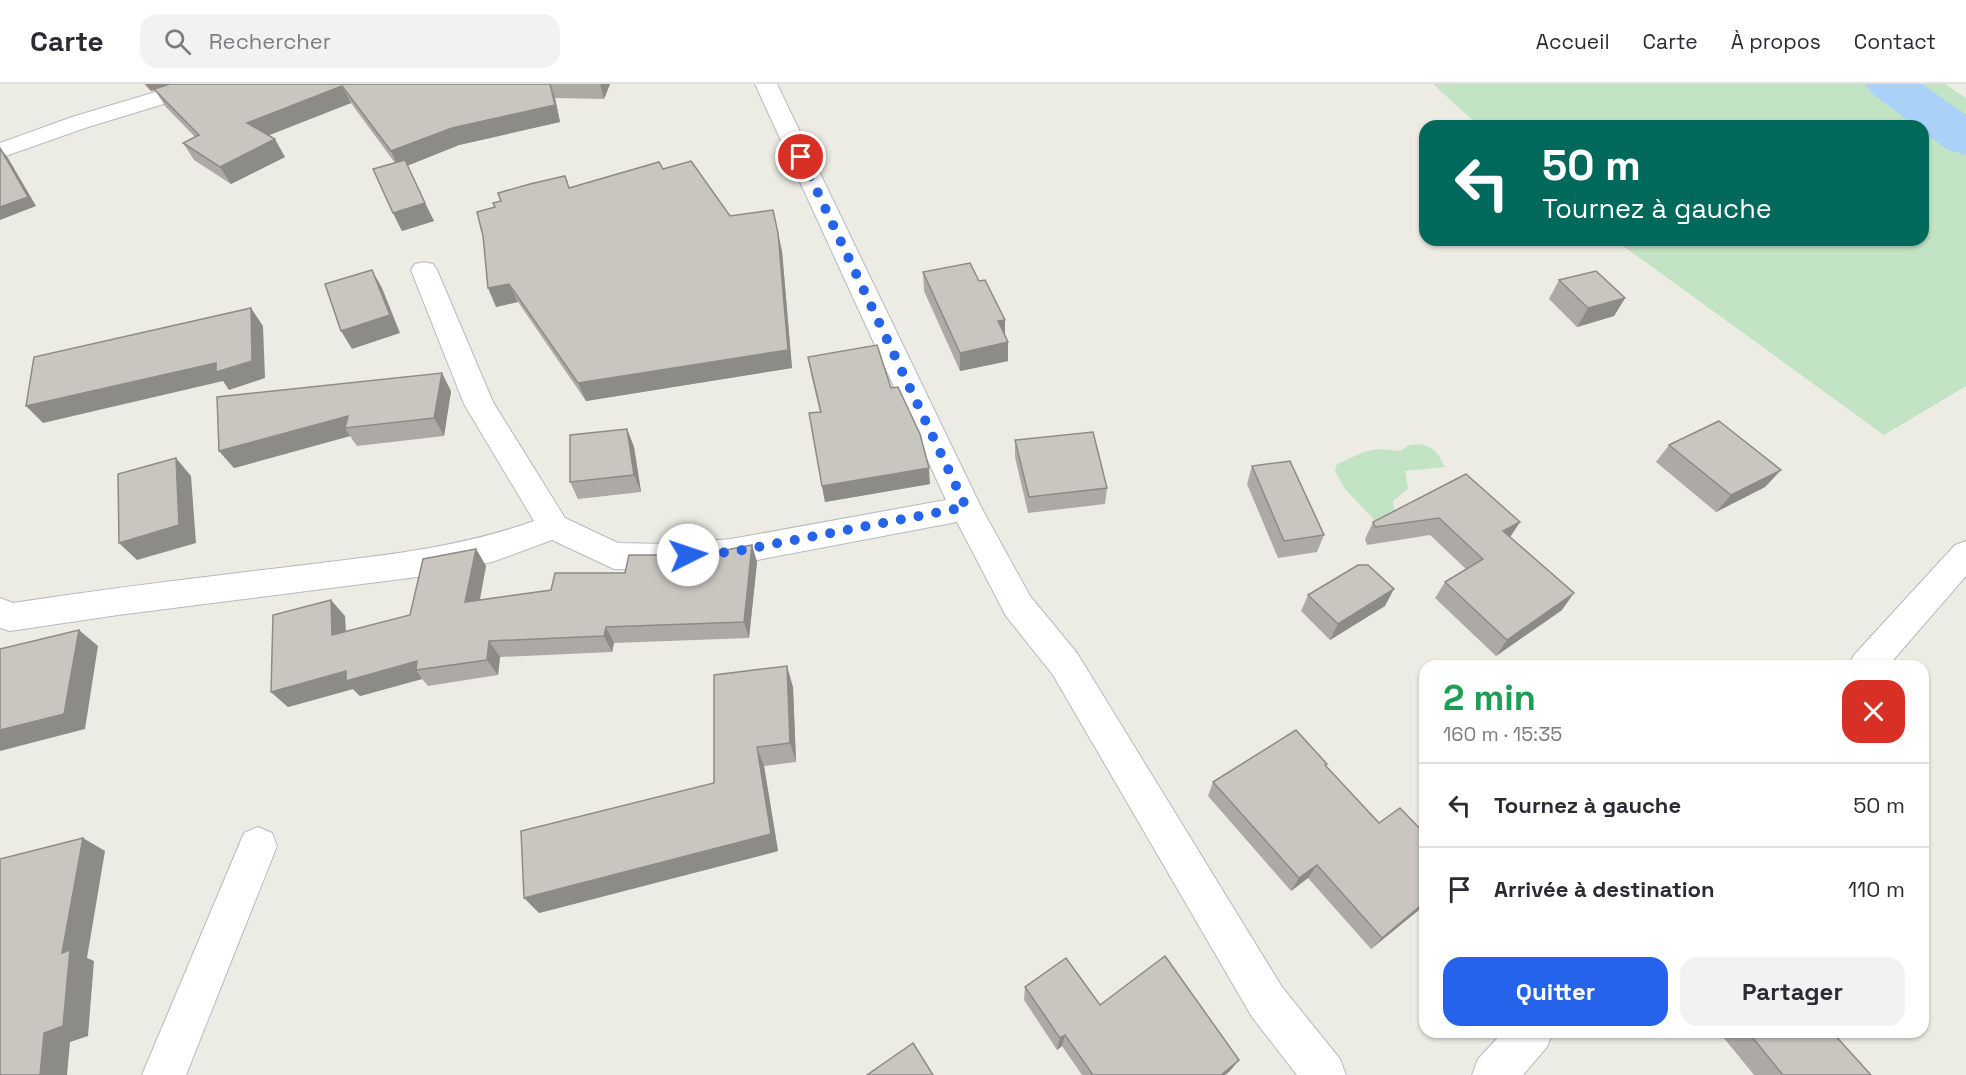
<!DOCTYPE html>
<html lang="fr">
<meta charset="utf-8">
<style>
:root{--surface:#fff;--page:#f2f2f3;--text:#2b2b33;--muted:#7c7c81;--line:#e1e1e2;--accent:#2563eb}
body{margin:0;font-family:"Space Grotesk",sans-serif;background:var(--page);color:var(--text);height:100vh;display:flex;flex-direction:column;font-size:22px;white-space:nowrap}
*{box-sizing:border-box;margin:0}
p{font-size:20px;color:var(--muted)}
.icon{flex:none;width:33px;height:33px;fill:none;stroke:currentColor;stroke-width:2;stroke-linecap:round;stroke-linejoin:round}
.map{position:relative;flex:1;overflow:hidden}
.drawer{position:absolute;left:1419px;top:576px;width:510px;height:378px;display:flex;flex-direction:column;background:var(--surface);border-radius:18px;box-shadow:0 2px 4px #0004}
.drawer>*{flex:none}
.hud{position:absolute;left:1419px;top:36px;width:510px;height:126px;border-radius:18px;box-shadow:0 2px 4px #0004;background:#00695c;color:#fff;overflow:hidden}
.pin{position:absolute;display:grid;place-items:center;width:51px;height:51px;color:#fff;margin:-26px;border:3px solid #fff;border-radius:50%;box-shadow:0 2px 6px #0007}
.me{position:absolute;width:66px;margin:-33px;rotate:86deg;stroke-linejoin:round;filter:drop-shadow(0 0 4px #0008)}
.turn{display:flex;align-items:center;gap:21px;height:126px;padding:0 24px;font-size:27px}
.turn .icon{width:78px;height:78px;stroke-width:2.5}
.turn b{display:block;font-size:42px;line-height:51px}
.round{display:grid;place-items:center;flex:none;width:63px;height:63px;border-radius:18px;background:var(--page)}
.overview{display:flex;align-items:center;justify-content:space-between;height:102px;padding:0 24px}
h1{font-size:36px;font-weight:700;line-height:45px;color:#1e9e55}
.primary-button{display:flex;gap:12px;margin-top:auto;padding:12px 24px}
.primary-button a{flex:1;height:69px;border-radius:18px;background:var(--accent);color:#fff;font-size:24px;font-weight:700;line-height:69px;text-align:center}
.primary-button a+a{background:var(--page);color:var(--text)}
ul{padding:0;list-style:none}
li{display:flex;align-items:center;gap:18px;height:84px;padding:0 24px;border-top:2px solid var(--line)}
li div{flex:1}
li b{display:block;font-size:22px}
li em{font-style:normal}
header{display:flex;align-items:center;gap:36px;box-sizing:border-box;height:84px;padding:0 30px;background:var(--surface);border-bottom:2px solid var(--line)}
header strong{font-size:28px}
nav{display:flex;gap:33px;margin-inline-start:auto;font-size:21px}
.search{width:420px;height:54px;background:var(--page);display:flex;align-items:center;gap:15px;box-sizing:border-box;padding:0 21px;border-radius:18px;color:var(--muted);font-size:22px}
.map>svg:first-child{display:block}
</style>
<header>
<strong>Carte</strong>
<div class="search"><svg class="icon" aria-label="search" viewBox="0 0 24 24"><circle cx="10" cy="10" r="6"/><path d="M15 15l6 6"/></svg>Rechercher</div>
<nav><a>Accueil</a><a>Carte</a><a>À propos</a><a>Contact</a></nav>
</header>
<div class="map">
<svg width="1966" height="991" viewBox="0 0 1966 991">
<rect width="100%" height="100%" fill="#edece4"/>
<g fill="#c2e3c4">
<path d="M 1433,0 L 1945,0 L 1966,14 L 1966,302 L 1884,351 L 1615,156 L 1923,156 L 1923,42 L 1479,42 Z"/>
<path d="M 1421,360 C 1435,364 1439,370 1445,383 L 1405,387 L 1408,405 L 1393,417 L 1396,444 L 1384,446 L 1345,405 L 1335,387 L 1337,380 L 1364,368 L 1378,365 L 1400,367 L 1410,361 Z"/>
</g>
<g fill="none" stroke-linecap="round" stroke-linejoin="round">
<path fill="#aad1f8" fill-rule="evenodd" d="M 1865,0 L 1922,0 L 1966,31 L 1966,71 L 1948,66 L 1923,48 L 1923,42 L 1915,42 L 1873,10 Z"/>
<g stroke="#b6b9bd" stroke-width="2">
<g id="street">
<path d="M 182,0 L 216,0 L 213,5 L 88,43 L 0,74 L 0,59 L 72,33 Z"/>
<path d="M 755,0 L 777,0 L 981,423 L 1030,512 L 1077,569 L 1282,903 L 1340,975 L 1346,991 L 1297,991 L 1252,933 L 1053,591 L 1006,532 L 957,438 L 731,481 L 667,486 L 614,485 L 552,456 L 492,478 L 425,492 L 118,531 L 10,547 L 0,544 L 0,514 L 13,519 C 105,505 196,494 288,483 C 374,472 452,466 534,437 L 464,320 L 411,186 L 415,180 L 424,178 L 433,180 L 437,186 L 493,318 L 565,434 L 618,459 L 667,460 L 731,455 L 946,416 Z"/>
<path d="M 258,743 L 272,749 L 277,762 L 186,991 L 142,991 L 244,749 Z"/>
</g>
</g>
<g stroke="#b5b8bd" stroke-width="2">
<g id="secondary">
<path d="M 1966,457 L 1966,492 L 1888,582 L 1849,582 L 1854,571 L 1955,461 Z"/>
<path d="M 1503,948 L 1553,948 L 1547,963 L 1523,991 L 1472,991 L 1478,975 Z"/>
</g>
</g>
<use href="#street" fill="#fff" fill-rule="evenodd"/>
<use href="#secondary" fill="#fff" fill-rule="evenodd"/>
</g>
<g fill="#adaaa5">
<path d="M 144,0 L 610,0 L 604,15 L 555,14 L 560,38 L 459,61 L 407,82 L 434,137 L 402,147 L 393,129 L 395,79 L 351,19 L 268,51 L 285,73 L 231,100 L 194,76 L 183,59 L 195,53 L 165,22 L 155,6 L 151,7 Z"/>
<path d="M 663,85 L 782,167 L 792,284 L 586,317 L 518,218 L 496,223 L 495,123 L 501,117 Z"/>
<path d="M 923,188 L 1005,251 L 1008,258 L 1008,277 L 960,287 L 924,207 Z"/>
<path d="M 1559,196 L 1625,214 L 1614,232 L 1577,243 L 1549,215 Z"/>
<path d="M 808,273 L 891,304 L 930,400 L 825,418 L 809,329 L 820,328 L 811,290 Z"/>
<path d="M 451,307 L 444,352 L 357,362 L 350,352 L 234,384 L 219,367 Z"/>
<path d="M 627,345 L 634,363 L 641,408 L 578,415 L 570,398 Z"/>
<path d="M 1015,356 L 1107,404 L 1105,420 L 1028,429 L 1015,373 Z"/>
<path d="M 1669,361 L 1781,386 L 1765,403 L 1716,428 L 1656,378 Z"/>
<path d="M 1252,382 L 1324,451 L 1317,468 L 1278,474 L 1247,400 Z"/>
<path d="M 1466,390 L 1510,453 L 1562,526 L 1496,572 L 1435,514 L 1445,498 L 1466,485 L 1430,451 L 1367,461 L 1365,455 L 1373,438 Z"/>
<path d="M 752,461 L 757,478 L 749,554 L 614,559 L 612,568 L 500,573 L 498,591 L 428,602 L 422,595 L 360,612 L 353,605 L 288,623 L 271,608 L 345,532 L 346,548 L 410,531 L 476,465 L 486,482 L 480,516 L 551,506 L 625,489 L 660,471 L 726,466 Z"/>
<path d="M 1308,511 L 1385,522 L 1330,556 L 1301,527 Z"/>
<path d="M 793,603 L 796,678 L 764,682 L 778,767 L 539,829 L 714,699 Z"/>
<path d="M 1327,680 L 1325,682 L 1379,739 L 1425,750 L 1425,821 L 1371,865 L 1308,794 L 1291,807 L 1208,712 L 1213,698 Z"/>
<path d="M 1025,903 L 1100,921 L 1230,987 L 1225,991 L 1082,991 L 1062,962 L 1057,966 L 1024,916 Z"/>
<path d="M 1719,948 L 1832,948 L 1871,991 L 1754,991 Z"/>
</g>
<g fill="#8d8b86">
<path d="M 146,0 L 174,0 L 151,7 Z"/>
<path d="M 550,0 L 555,14 L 560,38 L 459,61 L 399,85 L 391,67 Z"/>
<path d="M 600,0 L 610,0 L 604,15 Z"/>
<path d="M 342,2 L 351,19 L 257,56 L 247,39 Z"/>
<path d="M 275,55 L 285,73 L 231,100 L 220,83 Z"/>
<path d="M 0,64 L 8,74 L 36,122 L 0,136 Z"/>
<path d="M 425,119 L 434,137 L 402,147 L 393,129 Z"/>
<path d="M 778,149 L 782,167 L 792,284 L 586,317 L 578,299 Z"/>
<path d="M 372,186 L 382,204 L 400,249 L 352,265 L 341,247 Z"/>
<path d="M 509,200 L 518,218 L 496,223 L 488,204 Z"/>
<path d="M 1625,214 L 1614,232 L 1577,243 L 1588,224 Z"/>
<path d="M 251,224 L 263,242 L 265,294 L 229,306 L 223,297 L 43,339 L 26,322 Z"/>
<path d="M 1005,236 L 1005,254 L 998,237 Z"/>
<path d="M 1008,258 L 1008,277 L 960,287 L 960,269 Z"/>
<path d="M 442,289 L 451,307 L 444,352 L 434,334 Z"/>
<path d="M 348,332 L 345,344 L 350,352 L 234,384 L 219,367 Z"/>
<path d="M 627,345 L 634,363 L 641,408 L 634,391 Z"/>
<path d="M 176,374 L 191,392 L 196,459 L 137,476 L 119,459 Z"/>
<path d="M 929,384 L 930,400 L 825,418 L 822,402 Z"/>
<path d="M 1781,386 L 1765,403 L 1716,428 L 1731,411 Z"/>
<path d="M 1520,438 L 1509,455 L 1503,447 Z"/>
<path d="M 752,461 L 757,478 L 749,554 L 744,538 Z"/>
<path d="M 476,465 L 486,482 L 476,534 L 465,518 Z"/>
<path d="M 1394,505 L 1385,522 L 1330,556 L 1338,540 Z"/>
<path d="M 1574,509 L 1562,526 L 1496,572 L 1507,556 Z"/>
<path d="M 331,516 L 345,532 L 346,567 L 332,551 Z"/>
<path d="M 606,543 L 614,559 L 612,568 L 604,552 Z"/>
<path d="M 79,546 L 98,562 L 85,645 L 0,667 L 0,646 Z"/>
<path d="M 489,557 L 500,573 L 498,591 L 487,576 Z"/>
<path d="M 417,577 L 416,586 L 422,595 L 360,612 L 353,605 L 288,623 L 271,608 L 346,587 Z"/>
<path d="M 787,582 L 793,603 L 796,678 L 790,659 Z"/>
<path d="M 757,663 L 764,682 L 778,767 L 539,829 L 524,814 L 771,750 Z"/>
<path d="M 83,754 L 105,767 L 87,874 L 94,877 L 88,952 L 70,958 L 67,991 L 40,991 L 44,949 L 62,869 Z"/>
<path d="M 1317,781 L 1308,794 L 1291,807 L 1299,794 Z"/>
<path d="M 1425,818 L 1425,821 L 1371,865 L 1382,854 Z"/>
<path d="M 1065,951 L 1062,962 L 1057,966 L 1060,954 Z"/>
<path d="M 1239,976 L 1230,987 L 1225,991 L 1221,991 Z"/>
</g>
<g fill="#c9c6c0" stroke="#8d8b86" stroke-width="1.5">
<path d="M 170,0 L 550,0 L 555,21 L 452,44 L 391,67 L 342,2 L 247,39 L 275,55 L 220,83 L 183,59 L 199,51 L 154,5 Z"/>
<path d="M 0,64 L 28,113 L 0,123 Z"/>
<path d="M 405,76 L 425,119 L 393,129 L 373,85 Z"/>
<path d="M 691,77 L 730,132 L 773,126 L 778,149 L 788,266 L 578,299 L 509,200 L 488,204 L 483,152 L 477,128 L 495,123 L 493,119 L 501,117 L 498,109 L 530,100 L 565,92 L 569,104 L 659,78 L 663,85 Z"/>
<path d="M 970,179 L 979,197 L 985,196 L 1005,236 L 998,237 L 1008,258 L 960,269 L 923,188 Z"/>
<path d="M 372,186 L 390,231 L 341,247 L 325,200 Z"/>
<path d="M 1596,187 L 1625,214 L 1588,224 L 1559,196 Z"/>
<path d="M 251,224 L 252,277 L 216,288 L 216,279 L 26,322 L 34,273 Z"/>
<path d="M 877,261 L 891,304 L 898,303 L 920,350 L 929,384 L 822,402 L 809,329 L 821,328 L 808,273 Z"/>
<path d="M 442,289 L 434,334 L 345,344 L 348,332 L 219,367 L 217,313 Z"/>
<path d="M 1719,337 L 1781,386 L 1731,411 L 1669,361 Z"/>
<path d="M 627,345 L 634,391 L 570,398 L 570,351 Z"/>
<path d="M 1093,348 L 1107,404 L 1029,413 L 1015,356 Z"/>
<path d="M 176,374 L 179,441 L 119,459 L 118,390 Z"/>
<path d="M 1290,377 L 1324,451 L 1284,457 L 1252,382 Z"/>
<path d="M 1466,390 L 1520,438 L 1503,447 L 1574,509 L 1507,556 L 1445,498 L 1483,475 L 1439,434 L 1375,443 L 1373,438 Z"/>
<path d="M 752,461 L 744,538 L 606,543 L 604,552 L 489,557 L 487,576 L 416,586 L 417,577 L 346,597 L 346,587 L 271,608 L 273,531 L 331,516 L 332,551 L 410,531 L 423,475 L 476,465 L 465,518 L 551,506 L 555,489 L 625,489 L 629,471 L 660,471 L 726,466 Z"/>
<path d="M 1358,481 L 1368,481 L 1394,505 L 1338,540 L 1308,511 Z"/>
<path d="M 79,546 L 64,630 L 0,646 L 0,565 Z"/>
<path d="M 787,582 L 790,659 L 757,663 L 771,750 L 524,814 L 521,747 L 714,699 L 714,591 Z"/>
<path d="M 1296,646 L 1327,680 L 1325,681 L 1379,739 L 1400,724 L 1425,750 L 1425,818 L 1382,854 L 1317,781 L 1299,794 L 1213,698 Z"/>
<path d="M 83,754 L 62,869 L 70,866 L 63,942 L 44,949 L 40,991 L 0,991 L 0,775 Z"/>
<path d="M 1165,872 L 1239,976 L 1221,991 L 1093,991 L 1065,951 L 1060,954 L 1025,903 L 1066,874 L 1100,921 Z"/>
<path d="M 1748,948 L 1832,948 L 1871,991 L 1783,991 Z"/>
<path d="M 913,959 L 933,991 L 867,991 Z"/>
</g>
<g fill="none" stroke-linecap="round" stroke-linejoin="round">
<path stroke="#2563eb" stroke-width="10" stroke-dasharray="0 18" d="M 688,471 L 732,468 L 966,423 L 801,73"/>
</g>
</svg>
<div class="pin" style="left:801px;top:73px;background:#d93025"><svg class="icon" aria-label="arrive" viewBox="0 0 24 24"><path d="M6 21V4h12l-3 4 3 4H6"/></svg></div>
<svg class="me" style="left:688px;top:471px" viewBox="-20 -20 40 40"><circle r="19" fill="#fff"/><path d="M0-13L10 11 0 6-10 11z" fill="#2563eb"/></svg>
<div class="hud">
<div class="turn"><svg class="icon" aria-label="left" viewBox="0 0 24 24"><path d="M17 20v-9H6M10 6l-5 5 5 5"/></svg><div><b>50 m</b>Tournez à gauche</div></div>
</div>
<section class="drawer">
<div class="overview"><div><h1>2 min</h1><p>160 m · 15:35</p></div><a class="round" style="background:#d93025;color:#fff"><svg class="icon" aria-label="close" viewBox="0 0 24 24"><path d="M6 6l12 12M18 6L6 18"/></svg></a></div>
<ul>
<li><svg class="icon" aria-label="left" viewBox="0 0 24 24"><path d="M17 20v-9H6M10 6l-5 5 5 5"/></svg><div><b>Tournez à gauche</b></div><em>50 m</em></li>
<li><svg class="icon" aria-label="arrive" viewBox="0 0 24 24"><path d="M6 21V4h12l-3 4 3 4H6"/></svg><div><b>Arrivée à destination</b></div><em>110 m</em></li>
</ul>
<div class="primary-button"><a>Quitter</a><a>Partager</a></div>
</section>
</div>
